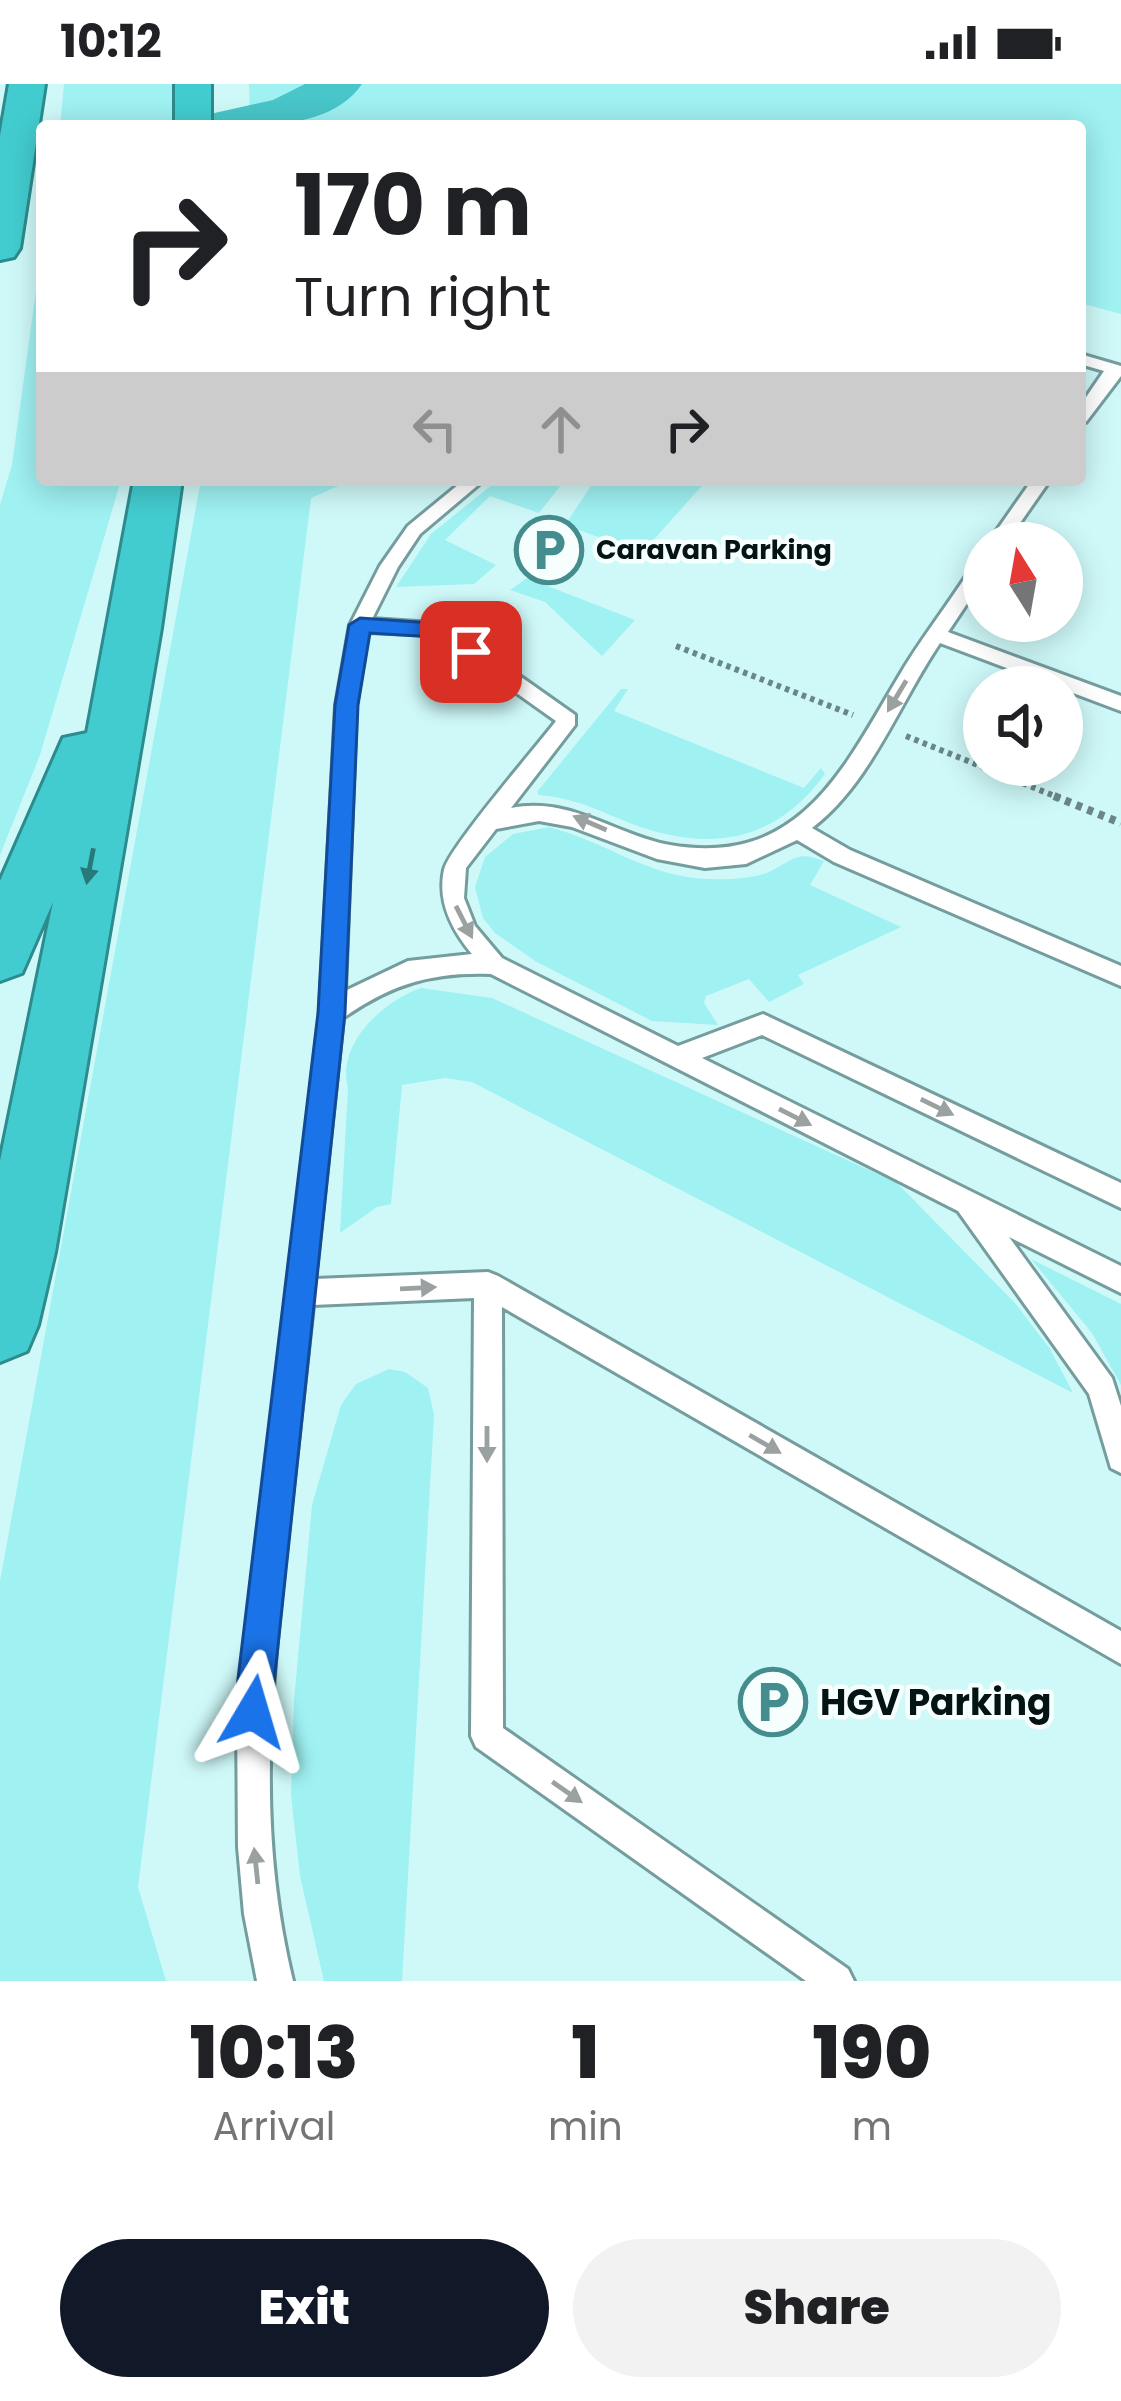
<!DOCTYPE html>
<style>
:root{--surface:#fff;--page:#f2f2f2;--text:#202124;--muted:#757577;--accent:#111827}
body{margin:0;font-family:Poppins,sans-serif;background:var(--page);color:var(--text);height:100vh;display:flex;flex-direction:column;font-size:45px;white-space:nowrap}
*{box-sizing:border-box;margin:0}
p{font-size:39px;color:var(--muted)}
.icon{flex:none;width:66px;height:66px;fill:none;stroke:currentColor;stroke-width:2;stroke-linecap:round;stroke-linejoin:round}
.map{position:relative;height:1897px;overflow:hidden}
.side{display:flex;flex-direction:column;background:var(--surface);flex:1}
.side>*{flex:none}
.guide{position:absolute;left:36px;top:36px;width:1050px;height:366px;border-radius:12px;box-shadow:0 6px 30px #0003;background:#fff;color:var(--text);overflow:hidden}
.needle{width:78px;rotate:349deg}
.tools{position:absolute;left:963px;top:438px;display:grid;gap:24px}
.tools a{display:grid;place-items:center;width:120px;height:120px;border-radius:50%;background:var(--surface);box-shadow:0 6px 30px #0003;font-size:60px}
.pin{position:absolute;display:grid;place-items:center;width:102px;height:102px;color:#fff;margin:-51px;border-radius:24px;box-shadow:0 6px 18px #0006}
.me{position:absolute;width:132px;margin:-66px;rotate:7deg;stroke-linejoin:round;filter:drop-shadow(0 0 9px #0008)}
.turn{display:flex;align-items:center;gap:42px;height:252px;padding:0 60px;font-size:54px}
.turn .icon{width:156px;height:156px;stroke-width:2.5}
.turn b{display:block;font-size:84px;line-height:102px}
.lanes{display:flex;align-items:center;height:114px;padding:0 60px;background:#0003;justify-content:center;gap:60px;direction:ltr}
.lanes .off{opacity:.35}
.eta{display:flex;justify-content:space-evenly;align-items:center;height:204px;text-align:center}
.eta b{font-size:72px;font-weight:800;line-height:84px}
.primary-button{display:flex;gap:24px;margin-top:auto;padding:24px 60px}
.primary-button a{flex:1;height:138px;border-radius:72px;background:var(--accent);color:#fff;font-size:48px;font-weight:800;line-height:138px;text-align:center}
.primary-button a+a{background:var(--page);color:var(--text)}
.status{display:flex;justify-content:space-between;align-items:center;height:84px;padding:0 60px;background:var(--surface);direction:ltr}
.status svg{height:33px;fill:currentColor}
.map>svg:first-child{display:block}
</style>
<div class="status"><b>10:12</b><svg viewBox="0 0 49 12"><path d="M0 12V9h3v3zM5 12V6h3v6zM10 12V3h3v9zM15 12V0h3v12zM26 1h20v11H26zM47 4h2v5h-2z"/></svg></div>
<div class="map">
<svg width="1121" height="1897" viewBox="0 0 1121 1897">
<rect width="100%" height="100%" fill="#cff9f9"/>
<g fill="#9ff1f2">
<path d="M 64,0 L 172,0 L 172,42 L 60,42 Z"/>
<path d="M 249,0 L 1121,0 L 1121,230 L 1080,219 L 1080,42 L 250,42 Z"/>
<path d="M 42,163 L 42,396 L 121,396 L 40,671 L 0,771 L 0,421 L 12,381 Z"/>
<path d="M 201,396 L 352,396 L 311,414 L 138,1803 L 166,1897 L 0,1897 L 0,1497 Z"/>
<path d="M 498,396 L 565,396 L 539,429 L 490,412 L 445,456 L 496,481 L 474,500 L 396,503 L 431,450 Z"/>
<path d="M 595,396 L 707,396 L 649,461 L 629,464 L 565,441 Z"/>
<path d="M 527,494 L 635,536 L 602,572 L 545,518 L 510,506 Z"/>
<path d="M 621,605 L 628,605 L 614,627 L 804,704 L 821,684 L 825,690 C 774,760 706,769 627,738 C 596,725 573,714 539,711 L 537,708 Z"/>
<path d="M 549,743 C 605,757 649,794 709,795 C 728,796 757,795 773,786 C 795,774 798,767 824,777 L 810,801 L 901,843 L 798,891 L 804,900 L 769,918 L 749,895 L 706,912 L 704,919 L 718,941 L 652,937 L 535,877 L 495,849 L 483,834 L 475,803 L 485,773 L 513,750 Z"/>
<path d="M 421,904 L 492,914 L 897,1099 L 1015,1219 L 1050,1265 L 1073,1309 L 472,998 L 445,994 L 402,1001 L 391,1120 L 377,1123 L 340,1149 L 348,1004 C 336,959 384,917 421,904 Z"/>
<path d="M 1031,1175 L 1121,1220 L 1121,1301 L 1092,1249 Z"/>
<path d="M 389,1285 L 405,1288 L 428,1304 L 434,1331 L 402,1897 L 324,1897 L 300,1792 L 291,1711 L 294,1617 L 312,1421 L 341,1321 L 356,1300 Z"/>
</g>
<path fill="#48c6c9" d="M 311,4 L 321,18 L 284,42 L 176,42 L 234,30 Z"/>
<g fill="none" stroke-linecap="round" stroke-linejoin="round">
<path fill="#48c6c9" fill-rule="evenodd" d="M 305,0 L 362,0 C 329,49 246,42 194,42 L 201,32 L 273,16 Z"/>
<g stroke="#769d9e" stroke-width="6">
<g id="lane">
<path d="M 1080,270 L 1121,282 L 1121,292 L 1086,338 L 1080,339 L 1080,322 L 1104,287 L 1080,280 Z"/>
<path d="M 464,396 L 484,396 L 420,450 L 398,483 L 372,535 L 446,540 L 575,631 L 575,641 L 511,724 C 571,712 615,751 670,761 C 804,784 846,679 905,582 C 928,545 955,511 977,475 L 984,473 L 984,494 L 948,548 L 1121,612 L 1121,627 L 940,559 C 899,619 871,699 812,744 L 850,766 L 1121,882 L 1121,902 L 834,778 L 797,756 L 746,780 L 705,784 L 657,775 L 572,743 L 539,737 L 496,745 L 466,784 L 464,814 L 475,842 L 502,874 L 678,962 L 763,930 L 1121,1099 L 1121,1124 L 762,951 L 702,974 L 1121,1182 L 1121,1209 L 1009,1153 L 1112,1294 L 1121,1322 L 1121,1389 L 1111,1384 L 1089,1310 L 958,1127 L 491,890 C 432,888 391,900 343,934 L 315,1195 L 488,1188 L 498,1192 L 1121,1547 L 1121,1580 L 502,1223 L 503,1644 L 848,1885 L 854,1897 L 806,1897 L 476,1663 L 471,1652 L 474,1214 L 313,1221 C 303,1307 294,1392 285,1477 C 269,1624 258,1752 293,1897 L 257,1897 L 244,1830 L 238,1763 L 237,1628 L 320,929 L 336,621 L 350,541 L 380,482 L 408,442 ZM 368,548 L 435,551 L 556,637 C 537,662 448,765 444,786 C 437,818 452,846 472,870 L 408,877 L 345,907 L 356,621 Z"/>
<path d="M 1032,396 L 1050,396 L 1006,459 L 988,459 Z"/>
</g>
</g>
<g stroke="#2d8b8d" stroke-width="6">
<g id="highway">
<path d="M 9,0 L 45,0 L 20,164 L 14,173 L 0,176 L 0,52 Z"/>
<rect x="175" y="0" width="36" height="42"/>
<path d="M 134,396 L 182,396 L 161,544 L 55,1168 L 38,1241 L 27,1267 L 0,1278 L 0,1077 L 53,818 L 22,889 L 0,897 L 0,797 L 63,654 L 87,649 Z"/>
</g>
</g>
<g stroke="#6a8686" stroke-width="6" stroke-dasharray="4.5 4.5" stroke-linecap="butt">
<path d="M 676,562 L 853,631"/>
<path d="M 906,652 L 1062,715"/>
</g>
<path stroke="#6a8686" stroke-width="8" stroke-dasharray="6 6" stroke-linecap="butt" d="M 1054,712 L 1121,739"/>
<use href="#lane" fill="#fff" fill-rule="evenodd"/>
<use href="#highway" fill="#43cccf" fill-rule="evenodd"/>
</g>
<defs><path id="oneway-solid" d="M-6-.8H1V-3.2L6.5 0L1 3.2V.8H-6Z" transform="scale(3)"/></defs>
<g fill="#9ba1a1">
<use href="#oneway-solid" transform="translate(897 612) rotate(121)"/>
<use href="#oneway-solid" transform="translate(590 739) rotate(-157)"/>
<use href="#oneway-solid" transform="translate(464 838) rotate(63)"/>
<use href="#oneway-solid" transform="translate(937 1023) rotate(26)"/>
<use href="#oneway-solid" transform="translate(795 1033) rotate(27)"/>
<use href="#oneway-solid" transform="translate(418 1204) rotate(-3)"/>
<use href="#oneway-solid" transform="translate(487 1360) rotate(90)"/>
<use href="#oneway-solid" transform="translate(765 1360) rotate(30)"/>
<use href="#oneway-solid" transform="translate(567 1708) rotate(35)"/>
<use href="#oneway-solid" transform="translate(256 1782) rotate(-96)"/>
</g>
<use fill="#27797a" href="#oneway-solid" transform="translate(90 782) rotate(101)"/>
<path fill="#1a73e8" stroke="#114b97" stroke-width="3" d="M 360,534 L 446,540 L 482,568 L 471,576 L 434,553 L 370,549 L 358,621 L 345,929 L 271,1628 L 265,1641 L 253,1647 L 240,1641 L 234,1628 L 318,929 L 335,621 L 349,541 Z"/>
<defs>
<g id="parking-ring" transform="scale(3.45)"><circle r="9.5" fill="#f6fffe" stroke="#448c8d" stroke-width="1.5"/><path d="M-3.5-5.5H1a3.5 3.5 0 0 1 0 7H-1V5.5H-3.5ZM-1-3.4V-.6H.8a1.4 1.4 0 0 0 0-2.8Z" fill="#448c8d"/></g>
</defs>
<g fill-rule="evenodd">
<use href="#parking-ring" x="549" y="466"/>
<use href="#parking-ring" x="773" y="1618"/>
</g>
<g text-anchor="middle" stroke-width="9" stroke-linejoin="round" paint-order="stroke">
<g font-size="27" font-weight="bold" fill="#041313" stroke="#f6fffe" text-anchor="start">
<text x="596" y="475">Caravan Parking</text>
</g>
<g font-size="36" font-weight="bold" fill="#041313" stroke="#f6fffe" text-anchor="start">
<text x="820" y="1631">HGV Parking</text>
</g>
</g>
</svg>
<div class="tools">
<a><svg class="needle" viewBox="-14 -14 28 28"><path d="M0-13l5 13h-10z" fill="#e53935"/><path d="M0 13l5-13h-10z" fill="#757577"/></svg></a>
<a><svg class="icon" aria-label="sound" viewBox="0 0 24 24"><path d="M4 9h4l5-4v14l-5-4H4zM17 9q2 3 0 6"/></svg></a>
</div>
<div class="pin" style="left:471px;top:568px;background:#d93025"><svg class="icon" aria-label="arrive" viewBox="0 0 24 24"><path d="M6 21V4h12l-3 4 3 4H6"/></svg></div>
<svg class="me" style="left:253px;top:1628px" viewBox="-20 -20 40 40"><path d="M0-17L14 15 0 8-14 15z" fill="#1a73e8" stroke="#fff" stroke-width="4"/></svg>
<div class="guide">
<div class="turn"><svg class="icon" aria-label="right" viewBox="0 0 24 24"><path d="M7 20v-9h11M14 6l5 5-5 5"/></svg><div><b>170 m</b>Turn right</div></div>
<div class="lanes"><svg class="icon off" aria-label="left" viewBox="0 0 24 24"><path d="M17 20v-9H6M10 6l-5 5 5 5"/></svg><svg class="icon off" aria-label="ahead" viewBox="0 0 24 24"><path d="M12 20V5M6 11l6-6 6 6"/></svg><svg class="icon" aria-label="right" viewBox="0 0 24 24"><path d="M7 20v-9h11M14 6l5 5-5 5"/></svg></div>
</div>
</div>
<section class="side">
<div class="eta">
<div><b>10:13</b><p>Arrival</p></div>
<div><b>1</b><p>min</p></div>
<div><b>190</b><p>m</p></div>
</div>
<div class="primary-button"><a>Exit</a><a>Share</a></div>
</section>
